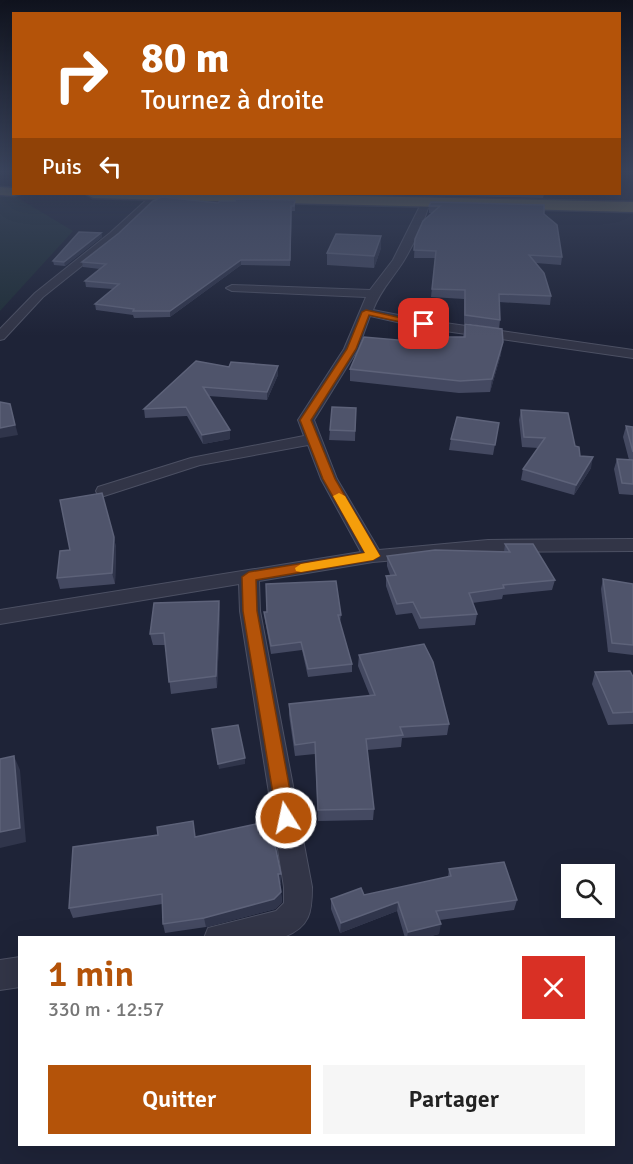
<!DOCTYPE html>
<html lang="fr">
<meta charset="utf-8">
<style>
:root{--surface:#fff;--page:#f6f6f6;--text:#222;--muted:#767676;--accent:#b45309}
body{margin:0;font-family:Signika,sans-serif;background:var(--page);color:var(--text);height:100vh;display:flex;flex-direction:column;font-size:22px;white-space:nowrap}
*{box-sizing:border-box;margin:0}
p{font-size:20px;color:var(--muted)}
.icon{flex:none;width:33px;height:33px;fill:none;stroke:currentColor;stroke-width:2;stroke-linecap:round;stroke-linejoin:round}
.map{position:relative;flex:1;overflow:hidden}
.side{position:absolute;left:18px;top:936px;width:597px;height:210px;display:flex;flex-direction:column;background:var(--surface);border-radius:0px;box-shadow:0 6px 24px #0002}
.side>*{flex:none}
.hud{position:absolute;left:12px;top:12px;width:609px;height:183px;border-radius:0px;box-shadow:0 6px 24px #0002;background:#b45309;color:#fff;overflow:hidden}
.tools{position:absolute;left:561px;top:864px;display:grid;gap:12px}
.tools a{display:grid;place-items:center;width:54px;height:54px;border-radius:0px;background:var(--surface);box-shadow:0 6px 24px #0002;font-size:30px}
.pin{position:absolute;display:grid;place-items:center;width:51px;height:51px;color:#fff;margin:-26px;border-radius:12px;box-shadow:0 3px 9px #0006}
.me{position:absolute;width:66px;margin:-33px;rotate:350deg;stroke-linejoin:round;filter:drop-shadow(0 0 4px #0008)}
.turn{display:flex;align-items:center;gap:21px;height:126px;padding:0 30px;font-size:27px}
.turn .icon{width:78px;height:78px;stroke-width:2.5}
.turn b{display:block;font-size:42px;line-height:51px}
.then{display:flex;align-items:center;height:57px;padding:0 30px;background:#0003;gap:12px;font-size:22px}
.round{display:grid;place-items:center;flex:none;width:63px;height:63px;border-radius:0px;background:var(--page)}
.headline{display:flex;align-items:center;justify-content:space-between;height:102px;padding:0 30px}
h1{font-size:36px;font-weight:600;line-height:45px;color:var(--accent)}
.primary-button{display:flex;gap:12px;margin-top:auto;padding:12px 30px}
.primary-button a{flex:1;height:69px;border-radius:0px;background:var(--accent);color:#fff;font-size:24px;font-weight:600;line-height:69px;text-align:center}
.primary-button a+a{background:var(--page);color:var(--text)}
.map>svg:first-child{display:block}
</style>
<div class="map">
<svg width="633" height="1164" viewBox="0 0 633 1164">
<rect width="100%" height="100%" fill="#1e2337"/>
<path fill="#202f38" d="M 0,187 L 73,231 L 0,311 Z"/>
<g fill="none" stroke-linecap="round" stroke-linejoin="round">
<g stroke="#4c5063" stroke-width="2">
<g id="street">
<path d="M 153,194 L 161,195 L 118,237 L 43,297 L 4,339 L 0,340 L 0,329 L 35,293 L 110,233 Z"/>
<path d="M 426,199 L 430,202 C 424,222 414,244 403,262 C 392,279 380,291 373,310 L 424,320 L 633,350 L 633,358 L 424,328 L 370,316 L 358,349 L 314,420 L 337,479 L 379,550 L 488,540 L 633,539 L 633,551 L 488,552 L 373,562 L 259,581 L 260,611 L 312,887 C 312,912 310,927 284,937 L 204,938 L 208,928 L 276,911 L 284,903 L 284,887 L 240,611 L 239,584 L 0,624 L 0,610 L 361,552 L 321,479 L 308,445 L 200,465 L 104,496 L 98,495 L 96,491 L 98,487 L 191,458 L 304,436 L 298,420 L 344,349 L 366,297 L 232,291 L 226,288 L 232,285 L 370,290 L 393,260 L 422,202 Z"/>
<path d="M 20,957 L 20,987 L 0,990 L 0,960 Z"/>
</g>
</g>
<g stroke="#393d4f" stroke-width="3">
<g id="highway">
<path d="M 0,187 L 14,188 L 14,194 L 20,194 L 14,196 L 0,195 Z"/>
<path d="M 86,194 L 260,194 L 633,202 L 633,212 L 93,198 Z"/>
</g>
</g>
<use href="#street" fill="#323547" fill-rule="evenodd"/>
<use href="#highway" fill="#6e694e" fill-rule="evenodd"/>
</g>
<g fill="#444961">
<path d="M 417,194 L 544,194 L 543,198 L 417,195 Z"/>
<path d="M 295,200 L 295,211 L 292,211 L 290,266 L 241,265 L 170,317 L 134,318 L 133,315 L 96,310 L 95,304 L 113,289 L 86,287 L 85,281 L 100,269 L 83,267 L 82,262 L 218,203 L 235,201 Z"/>
<path d="M 429,206 L 544,214 L 562,257 L 561,265 L 536,263 L 551,296 L 550,305 L 499,302 L 500,320 L 499,329 L 464,323 L 464,299 L 431,297 L 435,258 L 414,258 L 415,239 L 432,213 L 429,213 Z"/>
<path d="M 101,233 L 102,237 L 65,266 L 54,265 L 53,261 Z"/>
<path d="M 381,236 L 381,248 L 374,268 L 327,265 L 327,253 Z"/>
<path d="M 465,324 L 501,354 L 490,392 L 459,393 L 350,381 L 350,369 L 440,344 L 441,337 L 463,337 Z"/>
<path d="M 196,361 L 278,375 L 267,400 L 208,396 L 230,439 L 203,444 L 187,416 L 145,418 L 144,409 Z"/>
<path d="M 356,408 L 355,441 L 329,440 L 330,430 Z"/>
<path d="M 521,410 L 575,446 L 580,456 L 591,468 L 574,495 L 521,480 L 523,469 L 538,448 L 522,447 L 519,420 Z"/>
<path d="M 499,423 L 493,455 L 449,450 L 451,439 Z"/>
<path d="M 626,426 L 633,427 L 633,495 L 619,494 L 614,469 L 617,459 L 629,460 L 623,437 Z"/>
<path d="M 114,537 L 116,548 L 115,584 L 60,589 L 57,578 L 70,550 Z"/>
<path d="M 505,544 L 555,580 L 552,590 L 503,595 L 502,599 L 472,603 L 477,614 L 475,625 L 419,629 L 412,613 L 396,615 L 386,586 L 386,576 L 390,575 L 387,566 L 387,556 L 504,552 Z"/>
<path d="M 603,579 L 633,584 L 633,655 L 608,652 L 601,589 Z"/>
<path d="M 219,601 L 220,612 L 217,688 L 171,694 L 165,645 L 153,645 L 150,634 Z"/>
<path d="M 264,612 L 341,615 L 340,622 L 352,664 L 352,672 L 308,677 L 302,650 L 271,654 L 265,620 Z"/>
<path d="M 359,655 L 449,724 L 447,735 L 402,738 L 401,747 L 367,750 L 374,809 L 373,820 L 318,821 L 315,754 L 295,756 L 289,715 L 289,704 L 370,696 L 358,666 Z"/>
<path d="M 595,672 L 633,677 L 633,724 L 608,725 L 592,684 Z"/>
<path d="M 195,837 L 281,884 L 280,884 L 282,902 L 275,909 L 206,927 L 165,933 L 163,924 L 162,904 L 73,918 L 69,908 Z"/>
<path d="M 449,869 L 517,900 L 514,910 L 440,920 L 439,934 L 423,938 L 405,938 L 397,911 L 340,933 L 331,909 L 331,899 L 364,895 L 448,877 Z"/>
</g>
<g fill="#30354b">
<path d="M 101,233 L 102,237 L 65,266 L 64,262 Z"/>
<path d="M 381,236 L 381,248 L 374,268 L 374,256 Z"/>
<path d="M 241,260 L 241,265 L 170,317 L 170,311 Z"/>
<path d="M 503,342 L 501,354 L 490,392 L 492,379 Z"/>
<path d="M 278,366 L 278,375 L 267,400 L 267,392 Z"/>
<path d="M 10,404 L 18,435 L 0,438 L 0,428 Z"/>
<path d="M 230,430 L 230,439 L 203,444 L 202,435 Z"/>
<path d="M 593,457 L 591,468 L 574,495 L 576,485 Z"/>
<path d="M 114,537 L 116,548 L 115,584 L 112,573 Z"/>
<path d="M 219,601 L 220,612 L 217,688 L 216,676 Z"/>
<path d="M 14,756 L 20,770 L 26,842 L 0,848 L 0,832 Z"/>
<path d="M 245,758 L 245,764 L 219,769 L 218,764 Z"/>
<path d="M 278,874 L 281,874 L 281,884 L 279,884 Z"/>
<path d="M 281,892 L 282,902 L 275,909 L 206,927 L 204,918 Z"/>
<path d="M 398,902 L 397,911 L 340,933 L 341,923 Z"/>
<path d="M 441,924 L 439,934 L 423,938 L 407,938 L 408,932 Z"/>
</g>
<g fill="#4f546b" stroke="#5d6279" stroke-width="1.5">
<path d="M 162,197 L 218,203 L 220,201 L 235,201 L 235,199 L 295,200 L 294,206 L 291,206 L 290,260 L 241,260 L 170,311 L 133,311 L 134,309 L 95,304 L 119,284 L 85,281 L 106,264 L 82,262 L 119,233 L 153,201 Z"/>
<path d="M 431,202 L 544,205 L 544,214 L 557,225 L 562,257 L 529,255 L 544,273 L 551,296 L 499,294 L 500,320 L 465,315 L 465,290 L 432,289 L 436,251 L 414,250 L 415,239 L 423,221 L 440,206 L 429,206 Z"/>
<path d="M 79,232 L 101,233 L 64,262 L 53,261 Z"/>
<path d="M 336,234 L 381,236 L 374,256 L 327,253 Z"/>
<path d="M 465,324 L 502,329 L 503,342 L 492,379 L 460,381 L 350,369 L 364,337 L 443,344 L 441,337 L 465,337 Z"/>
<path d="M 196,361 L 229,367 L 231,362 L 278,366 L 267,392 L 203,387 L 230,430 L 202,435 L 186,407 L 144,409 Z"/>
<path d="M 0,402 L 10,404 L 15,425 L 0,428 Z"/>
<path d="M 332,407 L 356,408 L 355,431 L 330,430 Z"/>
<path d="M 521,410 L 568,413 L 575,446 L 579,447 L 580,456 L 593,457 L 576,485 L 523,469 L 545,438 L 524,437 Z"/>
<path d="M 457,417 L 499,423 L 495,445 L 451,439 Z"/>
<path d="M 626,426 L 633,427 L 633,452 Z"/>
<path d="M 617,459 L 633,460 L 633,484 L 622,483 Z"/>
<path d="M 102,493 L 114,537 L 112,573 L 57,578 L 60,551 L 70,550 L 60,500 Z"/>
<path d="M 505,544 L 533,544 L 555,580 L 503,585 L 504,588 L 469,593 L 477,614 L 421,618 L 413,602 L 397,604 L 386,576 L 396,575 L 387,556 L 435,550 L 510,552 Z"/>
<path d="M 603,579 L 633,584 L 633,645 L 612,643 Z"/>
<path d="M 336,581 L 341,615 L 338,615 L 352,664 L 308,669 L 301,642 L 271,646 L 264,612 L 267,612 L 266,584 Z"/>
<path d="M 219,601 L 216,676 L 169,682 L 164,633 L 150,634 L 154,603 Z"/>
<path d="M 424,644 L 433,662 L 449,724 L 400,727 L 403,735 L 366,739 L 374,809 L 318,810 L 315,742 L 295,745 L 289,704 L 375,695 L 359,655 Z"/>
<path d="M 630,671 L 633,677 L 633,712 L 613,713 L 595,672 Z"/>
<path d="M 238,725 L 245,758 L 218,764 L 212,729 Z"/>
<path d="M 14,756 L 20,828 L 0,832 L 0,759 Z"/>
<path d="M 193,821 L 195,837 L 270,821 L 281,874 L 278,874 L 281,892 L 274,899 L 204,918 L 163,924 L 162,894 L 69,908 L 73,847 L 158,835 L 157,827 Z"/>
<path d="M 504,862 L 517,900 L 436,911 L 441,924 L 408,932 L 398,902 L 341,923 L 331,899 L 361,888 L 364,895 L 451,876 L 449,869 Z"/>
</g>
<linearGradient id="sky" x2="0" y2="1"><stop stop-color="#10131e"/><stop offset="0.51" stop-color="#3b455e"/><stop offset="1" stop-color="#3b455e" stop-opacity="0"/></linearGradient>
<rect width="633" height="336" fill="url(#sky)"/>
<path fill="#b45309" stroke="#753606" stroke-width="1.5" d="M 366,310 L 428,324 L 424,327 L 369,315 L 356,349 L 311,420 L 335,479 L 380,556 L 373,560 L 256,580 L 257,611 L 295,818 L 292,823 L 286,826 L 279,823 L 277,818 L 243,611 L 242,577 L 249,572 L 365,553 L 323,479 L 300,420 L 347,349 L 362,312 Z"/>
<path fill="#f59e0b" d="M 339,493 L 345,496 L 380,556 L 373,560 L 301,572 L 296,571 L 295,568 L 301,564 L 365,553 L 333,496 Z"/>
</svg>
<div class="tools">
<a><svg class="icon" aria-label="search" viewBox="0 0 24 24"><circle cx="10" cy="10" r="6"/><path d="M15 15l6 6"/></svg></a>
</div>
<div class="pin" style="left:424px;top:324px;background:#d93025"><svg class="icon" aria-label="arrive" viewBox="0 0 24 24"><path d="M6 21V4h12l-3 4 3 4H6"/></svg></div>
<svg class="me" style="left:286px;top:818px" viewBox="-20 -20 40 40"><circle r="17" fill="#b45309" stroke="#fff" stroke-width="3"/><path d="M0-11L8 9 0 5-8 9z" fill="#fff"/></svg>
<div class="hud">
<div class="turn"><svg class="icon" aria-label="right" viewBox="0 0 24 24"><path d="M7 20v-9h11M14 6l5 5-5 5"/></svg><div><b>80 m</b>Tournez à droite</div></div>
<div class="then">Puis<svg class="icon" aria-label="left" viewBox="0 0 24 24"><path d="M17 20v-9H6M10 6l-5 5 5 5"/></svg></div>
</div>
<section class="side">
<div class="headline"><div><h1>1 min</h1><p>330 m · 12:57</p></div><a class="round" style="background:#d93025;color:#fff"><svg class="icon" aria-label="close" viewBox="0 0 24 24"><path d="M6 6l12 12M18 6L6 18"/></svg></a></div>
<div class="primary-button"><a>Quitter</a><a>Partager</a></div>
</section>
</div>
